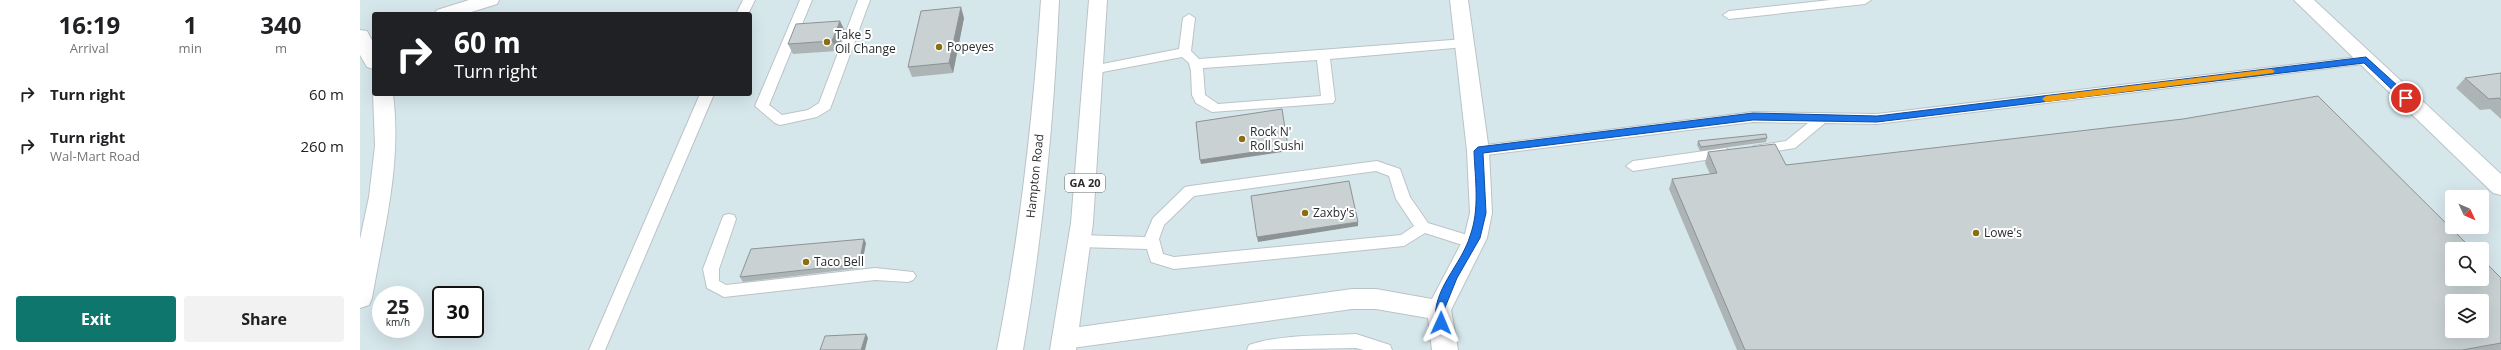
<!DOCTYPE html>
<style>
:root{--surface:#fff;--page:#f2f2f2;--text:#202124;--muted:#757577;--accent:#0f766e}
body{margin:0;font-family:"Open Sans",sans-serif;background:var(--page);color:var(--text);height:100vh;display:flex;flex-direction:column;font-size:15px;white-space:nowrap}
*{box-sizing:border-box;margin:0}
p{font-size:13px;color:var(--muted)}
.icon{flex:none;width:22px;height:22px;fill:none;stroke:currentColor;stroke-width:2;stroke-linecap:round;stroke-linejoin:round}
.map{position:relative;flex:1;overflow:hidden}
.details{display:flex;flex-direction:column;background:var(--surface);width:360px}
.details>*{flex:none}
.top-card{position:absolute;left:12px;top:12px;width:380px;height:84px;border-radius:4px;box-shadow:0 4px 16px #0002;background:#202124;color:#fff;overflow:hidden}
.needle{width:26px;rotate:134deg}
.buttons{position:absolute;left:2085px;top:190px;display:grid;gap:8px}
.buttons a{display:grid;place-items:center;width:44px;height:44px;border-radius:4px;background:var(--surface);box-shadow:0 4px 16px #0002;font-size:20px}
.speed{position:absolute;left:12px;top:286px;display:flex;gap:8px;font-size:20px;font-weight:700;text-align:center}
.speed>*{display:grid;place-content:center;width:52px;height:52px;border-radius:50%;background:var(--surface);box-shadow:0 4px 16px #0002;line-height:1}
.speed small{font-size:10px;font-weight:400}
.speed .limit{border:2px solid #111;border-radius:6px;background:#fff;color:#111}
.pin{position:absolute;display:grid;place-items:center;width:34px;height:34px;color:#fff;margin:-17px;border:2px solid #fff;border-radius:50%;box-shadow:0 1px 4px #0007}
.me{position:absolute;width:44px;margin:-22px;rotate:1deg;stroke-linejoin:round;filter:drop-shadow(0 0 3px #0008)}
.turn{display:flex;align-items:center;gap:14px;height:84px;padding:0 16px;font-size:18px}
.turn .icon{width:52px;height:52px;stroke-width:2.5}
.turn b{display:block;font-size:28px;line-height:34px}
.eta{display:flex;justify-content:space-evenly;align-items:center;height:68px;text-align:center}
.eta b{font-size:24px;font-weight:700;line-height:28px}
.cta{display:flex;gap:8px;margin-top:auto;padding:8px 16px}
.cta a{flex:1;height:46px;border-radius:4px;background:var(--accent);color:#fff;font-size:16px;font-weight:700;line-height:46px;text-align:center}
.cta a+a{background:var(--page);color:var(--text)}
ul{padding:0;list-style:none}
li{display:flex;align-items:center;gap:12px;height:52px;padding:0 16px}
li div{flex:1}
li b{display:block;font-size:15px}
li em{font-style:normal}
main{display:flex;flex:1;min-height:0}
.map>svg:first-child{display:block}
</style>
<main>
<section class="details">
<div class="eta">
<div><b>16:19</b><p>Arrival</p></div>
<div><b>1</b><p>min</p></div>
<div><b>340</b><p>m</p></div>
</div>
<ul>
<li><svg class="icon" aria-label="right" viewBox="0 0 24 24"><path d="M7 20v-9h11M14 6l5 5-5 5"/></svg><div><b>Turn right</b></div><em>60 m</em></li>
<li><svg class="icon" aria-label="right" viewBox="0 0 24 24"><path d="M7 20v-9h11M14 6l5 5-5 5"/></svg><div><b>Turn right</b><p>Wal-Mart Road</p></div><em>260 m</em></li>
</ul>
<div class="cta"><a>Exit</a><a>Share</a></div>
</section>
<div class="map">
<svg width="2141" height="350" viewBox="0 0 2141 350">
<rect width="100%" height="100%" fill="#ecf4f7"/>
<path fill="#d6e7ec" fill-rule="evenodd" d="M 0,0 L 2141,0 L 2141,350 L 0,350 ZM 14,14 L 390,14 L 390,94 L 14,94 ZM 2092,197 L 2122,197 L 2122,227 L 2092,227 ZM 2092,249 L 2122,249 L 2122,279 L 2092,279 ZM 21,295 L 55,295 L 55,329 L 21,329 ZM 81,295 L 115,295 L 115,329 L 81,329 ZM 2092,301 L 2122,301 L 2122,331 L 2092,331 Z"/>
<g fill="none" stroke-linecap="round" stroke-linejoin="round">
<g stroke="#bbc3c6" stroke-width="2">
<g id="service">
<path d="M 383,0 L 395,0 L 388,14 L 376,14 Z"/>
<path d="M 440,0 L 452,0 L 409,105 L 422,115 L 448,110 L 459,103 L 498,0 L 510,0 L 470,109 L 457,117 L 420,125 L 415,123 L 395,106 Z"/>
<path d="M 1470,0 L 1511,0 L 1505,4 L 1369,19 L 1363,15 L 1369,11 Z"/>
<path d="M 829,14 L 835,18 L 831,51 L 839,59 L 1105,39 L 1111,43 L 1105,47 L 970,59 L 975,100 L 973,103 L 852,112 L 836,103 L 832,95 L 831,71 L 829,63 L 822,57 L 732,74 L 726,70 L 732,66 L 819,49 L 823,18 ZM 957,60 L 961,96 L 858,104 L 845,95 L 843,68 Z"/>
<path d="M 2006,56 L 2012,60 L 2011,63 L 1517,124 L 1465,123 L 1435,148 L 1399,154 L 1394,152 L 1392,149 L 1394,146 L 1426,141 L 1448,123 L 1393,122 L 1118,156 L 1111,151 L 1118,146 L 1393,112 L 1517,114 Z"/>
<path d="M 340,94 L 354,94 L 245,350 L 229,350 Z"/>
<path d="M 1366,148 L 1373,153 L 1371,156 L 1273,171 L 1266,166 L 1273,161 Z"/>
<path d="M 1017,161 L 1040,169 L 1050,197 L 1068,223 L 1117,238 L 1119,242 L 1117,246 L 1112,248 L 1065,233 L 1044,246 L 814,269 L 791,262 L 787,249 L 719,247 L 714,245 L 712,241 L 714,237 L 719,235 L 785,237 L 793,218 L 825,187 L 830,186 ZM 1016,171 L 1029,176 L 1036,199 L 1054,226 L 1041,235 L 814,257 L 803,254 L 799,239 L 804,225 L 834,196 Z"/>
<path d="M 369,214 L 374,215 L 376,219 L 359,269 L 359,281 L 366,285 L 515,268 L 553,272 L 556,276 L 553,280 L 548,282 L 515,280 L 364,297 L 347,288 L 343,269 L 362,219 L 364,215 Z"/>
<path d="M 996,334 L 1030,345 L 1032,350 L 1004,350 L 996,348 L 887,350 L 889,345 C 922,334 961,336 996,334 Z"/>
</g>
</g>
<g stroke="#bbc3c6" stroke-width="2">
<g id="minor">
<path d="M 1090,0 L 1108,0 L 1129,151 L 1132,213 L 1127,238 L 1091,310 L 1098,350 L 1072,350 L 1068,318 L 1016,309 L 992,309 L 705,349 L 696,346 L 693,339 L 696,332 L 705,329 L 992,289 L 1016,289 L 1072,299 L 1104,238 L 1110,213 L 1107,151 Z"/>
<path d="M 1934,0 L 1954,0 L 2141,174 L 2141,195 L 2133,193 Z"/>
</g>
</g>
<g stroke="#bbc3c6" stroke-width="2">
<g id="tertiary">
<path d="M 109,0 L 139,0 L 137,4 L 105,14 L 74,14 L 77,10 Z"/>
<path d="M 0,30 L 7,31 L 14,44 L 14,69 L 7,67 L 0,55 Z"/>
<path d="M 14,92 L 14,94 L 33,94 C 42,164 24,229 12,298 L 9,305 L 0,308 L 0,239 L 9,197 L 15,146 L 13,94 Z"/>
</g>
</g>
<g stroke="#bbc3c6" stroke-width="2">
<g id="primary">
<path d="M 681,0 L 699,0 C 694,118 683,234 663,350 L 637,350 C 660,234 673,118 681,0 Z"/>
<path d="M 729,0 L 747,0 L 733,223 L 716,350 L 690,350 L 711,223 Z"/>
</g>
</g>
<use href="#service" fill="#fff" fill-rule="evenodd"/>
<use href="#minor" fill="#fff" fill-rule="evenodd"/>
<use href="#tertiary" fill="#fff" fill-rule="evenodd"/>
<use href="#primary" fill="#fff" fill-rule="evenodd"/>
</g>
<g fill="#adb4b5">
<path d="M 604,18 L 593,73 L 552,77 L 548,67 Z"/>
<path d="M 485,31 L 477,51 L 433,54 L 428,44 Z"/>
<path d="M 2141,73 L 2141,119 L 2130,109 L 2120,110 L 2096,88 L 2105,78 Z"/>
<path d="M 1407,138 L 1406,142 L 1340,151 L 1337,145 L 1338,141 Z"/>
<path d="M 1348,152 L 1426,165 L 2141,278 L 2141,350 L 1377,350 L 1309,189 L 1312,179 L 1350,174 L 1345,163 Z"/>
<path d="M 506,243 L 501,268 L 383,282 L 380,277 Z"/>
</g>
<g fill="#8d9294">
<path d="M 601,7 L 604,18 L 593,73 L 589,63 Z"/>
<path d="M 480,21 L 485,31 L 477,51 L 472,41 Z"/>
<path d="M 928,147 L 929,151 L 841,164 L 840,160 Z"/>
<path d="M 998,222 L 998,226 L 898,242 L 897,237 Z"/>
<path d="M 504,239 L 506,243 L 501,268 L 499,264 Z"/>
<path d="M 506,334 L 508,338 L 505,350 L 501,350 Z"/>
</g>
<g fill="#c9d1d3" stroke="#8d9294" fill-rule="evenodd">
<path d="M 601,7 L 589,63 L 548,67 L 561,11 Z"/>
<path d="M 480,21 L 472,41 L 428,44 L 436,24 Z"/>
<path d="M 2141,73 L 2141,100 L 2139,98 L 2129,99 L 2105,78 Z"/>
<path d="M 1958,96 L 2112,249 L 2092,249 L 2092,279 L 2122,279 L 2122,259 L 2141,278 L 2141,343 L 2102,350 L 1385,350 L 1312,179 L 1357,173 L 1348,152 L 1415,144 L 1426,165 L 1823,119 ZM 2092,301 L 2122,301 L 2122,331 L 2092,331 Z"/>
<path d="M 922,109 L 928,147 L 840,160 L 836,122 Z"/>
<path d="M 1406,134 L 1407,138 L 1341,147 L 1338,141 Z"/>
<path d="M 989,181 L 998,222 L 897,237 L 891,196 Z"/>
<path d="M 504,239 L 499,264 L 380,277 L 391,249 Z"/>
<path d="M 506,334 L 501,350 L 460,350 L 465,336 Z"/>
</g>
<path fill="#1a73e8" stroke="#114b97" d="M 2006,57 L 2049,96 L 2049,100 L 2043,100 L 2004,63 L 1517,122 L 1393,120 L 1123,153 L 1126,213 L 1120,238 L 1097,278 L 1084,310 L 1084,326 L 1081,327 L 1076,323 C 1071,290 1101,266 1110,236 C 1120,209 1115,179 1114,151 L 1118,147 L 1393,113 L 1517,116 Z"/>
<path fill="#f59e0b" d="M 1911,69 L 1915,71 L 1913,73 L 1686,102 L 1682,99 L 1686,96 Z"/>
<g fill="#8a6e10" stroke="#fff" stroke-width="1.5">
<circle cx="467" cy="42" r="4"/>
<circle cx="579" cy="47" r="4"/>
<circle cx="882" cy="139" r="4"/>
<circle cx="945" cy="213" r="4"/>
<circle cx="1616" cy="233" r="4"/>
<circle cx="446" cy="262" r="4"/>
</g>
<g text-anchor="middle" stroke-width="4" stroke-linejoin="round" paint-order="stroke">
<rect fill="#fff" stroke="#696b6c" stroke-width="1" x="705" y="174" width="40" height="18" rx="3"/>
<g font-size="11" font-weight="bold" fill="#292c2d">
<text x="725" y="187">GA 20</text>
</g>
<g font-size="12" fill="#292c2d" stroke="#fff" text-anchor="start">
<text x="475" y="39">Take 5<tspan x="475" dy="14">Oil Change</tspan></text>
<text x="587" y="51">Popeyes</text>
<text x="890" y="136">Rock N'<tspan x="890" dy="14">Roll Sushi</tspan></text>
<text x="953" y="217">Zaxby's</text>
<text x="1624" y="237">Lowe's</text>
<text x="454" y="266">Taco Bell</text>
</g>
<g font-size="12" fill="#292c2d" stroke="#fff">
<text transform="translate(675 176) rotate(-84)" y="4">Hampton Road</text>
</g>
</g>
</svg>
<div class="buttons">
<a><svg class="needle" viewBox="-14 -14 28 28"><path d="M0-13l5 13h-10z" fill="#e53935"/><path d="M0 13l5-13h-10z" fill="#757577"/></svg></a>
<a><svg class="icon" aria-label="search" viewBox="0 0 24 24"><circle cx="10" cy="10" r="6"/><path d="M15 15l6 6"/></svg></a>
<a><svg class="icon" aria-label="layers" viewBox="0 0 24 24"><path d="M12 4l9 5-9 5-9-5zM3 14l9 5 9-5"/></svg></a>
</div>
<div class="speed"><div>25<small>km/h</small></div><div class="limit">30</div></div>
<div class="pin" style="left:2046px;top:98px;background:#d93025"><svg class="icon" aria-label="arrive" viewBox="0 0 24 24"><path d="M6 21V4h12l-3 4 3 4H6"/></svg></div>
<svg class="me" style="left:1081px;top:323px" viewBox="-20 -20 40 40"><path d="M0-17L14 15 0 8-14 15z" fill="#1a73e8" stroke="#fff" stroke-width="4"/></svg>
<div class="top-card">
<div class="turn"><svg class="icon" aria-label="right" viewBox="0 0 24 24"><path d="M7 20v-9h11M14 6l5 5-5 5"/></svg><div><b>60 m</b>Turn right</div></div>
</div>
</div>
</main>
